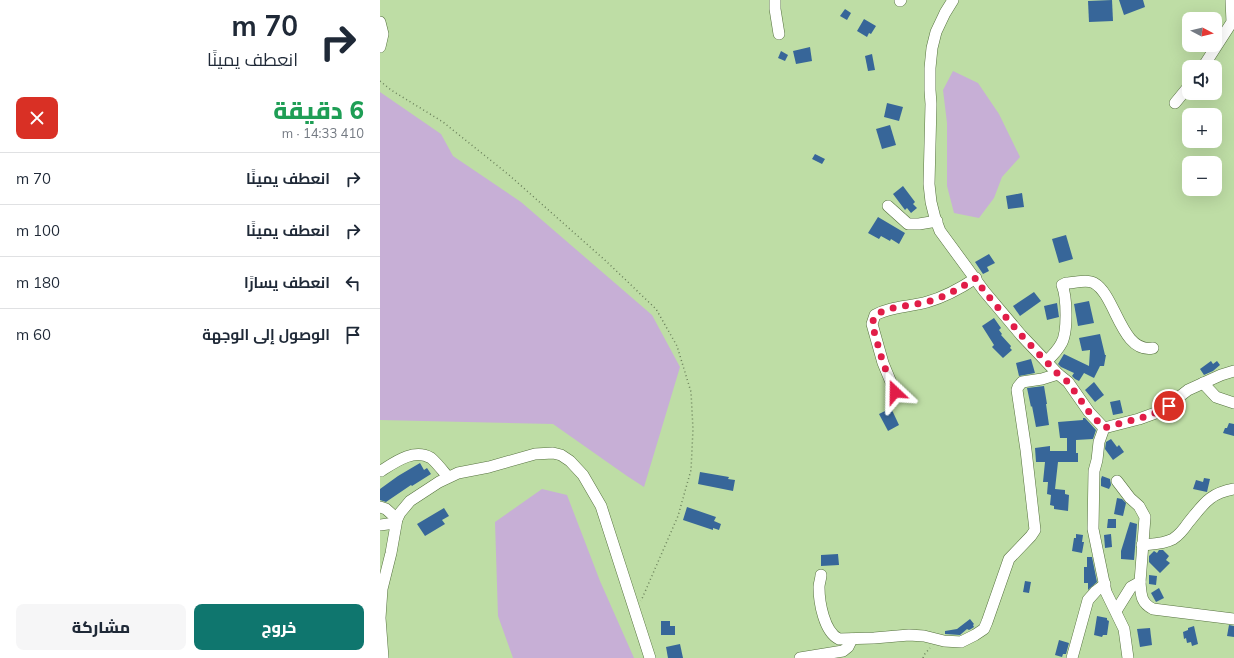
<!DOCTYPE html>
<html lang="ar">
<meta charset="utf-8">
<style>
:root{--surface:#fff;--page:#f6f6f7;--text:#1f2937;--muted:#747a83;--line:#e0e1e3;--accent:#0f766e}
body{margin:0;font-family:Mulish,Cairo,sans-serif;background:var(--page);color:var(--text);direction:rtl;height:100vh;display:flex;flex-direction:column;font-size:15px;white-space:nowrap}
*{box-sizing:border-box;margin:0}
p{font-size:13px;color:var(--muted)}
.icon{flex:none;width:22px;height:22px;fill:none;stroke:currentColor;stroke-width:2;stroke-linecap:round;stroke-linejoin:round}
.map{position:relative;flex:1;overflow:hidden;direction:ltr}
.sheet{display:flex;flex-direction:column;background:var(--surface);width:380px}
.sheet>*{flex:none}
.hud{background:#fff;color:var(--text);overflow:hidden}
.needle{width:26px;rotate:97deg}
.controls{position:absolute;left:802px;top:12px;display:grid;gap:8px}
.controls a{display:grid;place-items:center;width:40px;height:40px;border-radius:8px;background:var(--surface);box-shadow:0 4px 16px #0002;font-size:20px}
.pin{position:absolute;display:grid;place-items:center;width:34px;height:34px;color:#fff;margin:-17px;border:2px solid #fff;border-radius:50%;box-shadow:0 1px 4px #0007}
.me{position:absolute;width:44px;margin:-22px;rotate:337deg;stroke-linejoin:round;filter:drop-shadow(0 0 3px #0008)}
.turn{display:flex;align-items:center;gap:14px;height:84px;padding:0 16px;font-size:18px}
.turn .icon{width:52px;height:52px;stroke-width:2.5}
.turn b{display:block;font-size:28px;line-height:34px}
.round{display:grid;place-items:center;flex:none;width:42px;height:42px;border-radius:8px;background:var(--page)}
.head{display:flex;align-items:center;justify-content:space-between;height:68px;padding:0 16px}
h1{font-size:24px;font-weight:800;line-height:30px;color:#1e9e55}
.action{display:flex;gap:8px;margin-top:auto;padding:8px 16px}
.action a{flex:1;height:46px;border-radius:8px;background:var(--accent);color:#fff;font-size:16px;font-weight:800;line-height:46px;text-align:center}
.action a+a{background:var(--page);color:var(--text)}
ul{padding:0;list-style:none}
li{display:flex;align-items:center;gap:12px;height:52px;padding:0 16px;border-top:1px solid var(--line)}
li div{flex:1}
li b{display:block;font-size:15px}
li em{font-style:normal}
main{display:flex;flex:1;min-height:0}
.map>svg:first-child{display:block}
</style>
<main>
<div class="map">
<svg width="854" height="658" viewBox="0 0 854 658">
<rect width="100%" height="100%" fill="#bedda5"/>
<g fill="#c7afd6">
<path d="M 573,71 L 598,83 L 619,114 L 640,157 L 622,177 L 614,198 L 599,218 L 574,213 L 567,186 L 567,123 L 563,90 Z"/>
<path d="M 0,92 L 61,134 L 73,156 L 141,202 L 272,315 L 300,367 L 264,487 L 247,476 L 173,424 L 0,420 Z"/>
<path d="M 162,489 L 187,495 L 220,581 L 254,658 L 133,658 L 118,616 L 115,522 Z"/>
</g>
<g fill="#376699">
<path d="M 732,0 L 733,21 L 709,22 L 708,1 Z"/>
<path d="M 739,0 L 763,0 L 765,7 L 744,15 Z"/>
<path d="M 465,9 L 471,13 L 467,20 L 460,16 Z"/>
<path d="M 484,19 L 496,26 L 491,34 L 489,33 L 487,37 L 477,31 Z"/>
<path d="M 430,47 L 432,61 L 416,64 L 413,51 Z"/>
<path d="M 401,51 L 408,55 L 405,61 L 398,58 Z"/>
<path d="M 492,54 L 495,70 L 488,71 L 485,56 Z"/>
<path d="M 507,103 L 523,107 L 519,121 L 504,117 Z"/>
<path d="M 510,125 L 516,145 L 502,149 L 496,129 Z"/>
<path d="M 435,154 L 445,159 L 442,164 L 432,159 Z"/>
<path d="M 523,186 L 535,202 L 533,204 L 537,208 L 531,213 L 527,208 L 525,210 L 513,194 Z"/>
<path d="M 642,193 L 644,207 L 628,209 L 626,196 Z"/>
<path d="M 498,217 L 525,233 L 519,244 L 511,239 L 510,241 L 501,236 L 499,239 L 488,233 Z"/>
<path d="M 686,235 L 693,259 L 679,263 L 672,239 Z"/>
<path d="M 609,254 L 615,263 L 607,267 L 609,271 L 603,274 L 595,262 Z"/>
<path d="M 654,292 L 661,301 L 640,316 L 633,306 Z"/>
<path d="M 709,301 L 714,323 L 698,326 L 694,304 Z"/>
<path d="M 677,303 L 679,317 L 667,320 L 664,306 Z"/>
<path d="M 614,318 L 621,328 L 619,330 L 622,334 L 621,335 L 631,346 L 630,348 L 632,350 L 623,358 L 612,347 L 614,345 L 602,326 Z"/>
<path d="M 720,334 L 725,355 L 726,355 L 724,366 L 720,366 L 714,378 L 704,373 L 699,381 L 695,379 L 692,376 L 694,373 L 681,367 L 678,364 L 684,354 L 709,366 L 710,350 L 702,351 L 699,338 Z"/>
<path d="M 651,359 L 655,373 L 639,376 L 636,363 Z"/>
<path d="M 831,361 L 833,364 L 837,361 L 840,365 L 833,371 L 824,375 L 820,369 Z"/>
<path d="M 714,382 L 724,395 L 715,402 L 705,390 Z"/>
<path d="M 664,386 L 667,404 L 666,404 L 669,425 L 656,427 L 652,406 L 651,407 L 647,388 Z"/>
<path d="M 740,400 L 743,413 L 733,415 L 730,402 Z"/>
<path d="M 511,408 L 519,425 L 508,431 L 499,414 Z"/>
<path d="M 703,418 L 705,418 L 716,430 L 713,439 L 696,440 L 696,453 L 698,453 L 698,462 L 678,462 L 675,489 L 685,490 L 685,494 L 689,495 L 688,511 L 674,509 L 674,506 L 670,505 L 671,495 L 667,494 L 668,482 L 663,482 L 665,462 L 656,462 L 655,448 L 670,446 L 670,451 L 687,451 L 687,438 L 680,438 L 678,422 L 703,420 Z"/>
<path d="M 849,423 L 854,424 L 854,436 L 843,433 L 845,428 L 847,428 Z"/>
<path d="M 731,439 L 737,447 L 739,445 L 744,452 L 733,460 L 725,449 L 726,442 Z"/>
<path d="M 40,463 L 44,470 L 47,468 L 51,474 L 32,486 L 31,485 L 6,502 L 0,500 L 0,489 L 18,476 Z"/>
<path d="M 320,472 L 349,477 L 348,479 L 355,480 L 353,491 L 318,484 Z"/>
<path d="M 722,476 L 730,479 L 731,485 L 729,489 L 721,486 L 721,479 Z"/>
<path d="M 824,478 L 830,479 L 827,492 L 813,489 L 816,480 L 823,482 Z"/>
<path d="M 737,498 L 742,499 L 746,503 L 743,516 L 734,514 Z"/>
<path d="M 307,507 L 336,517 L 334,521 L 341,524 L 339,530 L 333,528 L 333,530 L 303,520 Z"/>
<path d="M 64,508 L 69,516 L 62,520 L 65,524 L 45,536 L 37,524 Z"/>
<path d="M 728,519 L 736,519 L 736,528 L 727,528 Z"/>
<path d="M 750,522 L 757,524 L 754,560 L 741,559 L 741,551 Z"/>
<path d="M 696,534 L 703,535 L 702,542 L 704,542 L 702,553 L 692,551 L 694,538 L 696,538 Z"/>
<path d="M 731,534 L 732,547 L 725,548 L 724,535 Z"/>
<path d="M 779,550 L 783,550 L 789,556 L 786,560 L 790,563 L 780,573 L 769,562 L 769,556 L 774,551 L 777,553 Z"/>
<path d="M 458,554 L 459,565 L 441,566 L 441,555 Z"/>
<path d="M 707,557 L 712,557 L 717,582 L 708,590 L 708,583 L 704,583 L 704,567 L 707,567 Z"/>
<path d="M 769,575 L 777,576 L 776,585 L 769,584 Z"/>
<path d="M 645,581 L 651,582 L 649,593 L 643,592 Z"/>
<path d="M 779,588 L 784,598 L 776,602 L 771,593 Z"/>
<path d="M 717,616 L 727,618 L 727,620 L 729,621 L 727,635 L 723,635 L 722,637 L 714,635 Z"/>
<path d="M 590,619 L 594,624 L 593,625 L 594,627 L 591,629 L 589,630 L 587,629 L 580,635 L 565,634 L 565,631 L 577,629 Z"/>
<path d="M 281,621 L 290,621 L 290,626 L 295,626 L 295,635 L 281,635 Z"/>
<path d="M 849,625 L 854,626 L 854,637 L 847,636 Z"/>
<path d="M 814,626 L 818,644 L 812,646 L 811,642 L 807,643 L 806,638 L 804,639 L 803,632 L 808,630 L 808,628 Z"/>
<path d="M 770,628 L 772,645 L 760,647 L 757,629 Z"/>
<path d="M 679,640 L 689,643 L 686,654 L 683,654 L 682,657 L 675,655 Z"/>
<path d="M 300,644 L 303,658 L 288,658 L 286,647 Z"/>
</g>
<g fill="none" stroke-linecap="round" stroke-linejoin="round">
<g stroke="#56723f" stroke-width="12">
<g id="minor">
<path d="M 395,0 L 395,9 L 399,34"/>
<path d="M 573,0 L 565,13 L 556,32 L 552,48 L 550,68 L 550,90 L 551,104 L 549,184 L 551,202 L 555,218 L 560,231 L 604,291 L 641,335 L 678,374 L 688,382 L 709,412 L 724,428"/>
<path d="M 520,1 L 521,0"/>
<path d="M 0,22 L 3,34 L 0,47"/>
<path d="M 823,67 L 852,22 L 851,0"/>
<path d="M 795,103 L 809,86"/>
<path d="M 508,206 L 528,224 L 539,224 L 557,221"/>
<path d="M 667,361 C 672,356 678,350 681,344 C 688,333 687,297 682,285 L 686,283 C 694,283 707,279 714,283 C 736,295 741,354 773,348"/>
<path d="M 823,383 L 836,397 L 854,403"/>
<path d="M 515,392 L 503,363 L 492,324 L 495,315 C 511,306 530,307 547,302 C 565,297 581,288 596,278"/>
<path d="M 1,471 C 15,462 34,448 51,458 C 57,463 63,471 68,477"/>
<path d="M 0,507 L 6,509 L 17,519"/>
<path d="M 0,525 L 15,523"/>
<path d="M 762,545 C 772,544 784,544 793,539 C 799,535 804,529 808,523 C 824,504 828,494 854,489"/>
<path d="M 441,575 C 441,579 439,583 439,587 C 439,602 444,632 459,639 L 494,638 L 529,635 L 544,636 L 564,641 L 581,642 L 595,635 L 604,629 L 607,622 L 629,559 L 651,536 L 655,530 L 646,450 L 637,390 L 638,387 L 642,382 L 662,379 L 678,374"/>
<path d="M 760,582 C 761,595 761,603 773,609 L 854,619"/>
<path d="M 736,611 L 751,587 L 760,582 L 765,517 L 759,506 L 750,498 L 737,481"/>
<path d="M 3,658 L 0,618 L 2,589 L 11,553 L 17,519 L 20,513 L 30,501 L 59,482 L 78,473 L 109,467 L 155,454 L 173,453 L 181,455 L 190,461 L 203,475 L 221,506 L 270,658"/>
<path d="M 420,658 L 463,651 L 468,647 L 472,639"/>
<path d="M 692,658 L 708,600 L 716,591 L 725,584"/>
<path d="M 748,658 L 744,629 L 726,592 L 713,529 L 714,471 L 717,460 L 719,442 L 724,428 L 759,419 L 781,411 L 808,390 L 841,375 L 854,371"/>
</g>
</g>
<g stroke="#6b815b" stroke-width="1.5" stroke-dasharray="1 3" stroke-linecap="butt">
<path d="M 0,81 L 11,90 L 63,122 L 129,175 L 227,262 L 276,309 L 297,346 L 311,392 L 313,429 L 311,470 L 298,516 L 261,601"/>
<path d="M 543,658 L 544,655 L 550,648"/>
</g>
<use href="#minor" stroke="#fff" stroke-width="11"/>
</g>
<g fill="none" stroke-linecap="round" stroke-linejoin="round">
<path stroke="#e11d48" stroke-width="7" stroke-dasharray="0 12.6" d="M 515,392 L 503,363 L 492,324 L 495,315 C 511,306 529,306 546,302 C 563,298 581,288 596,278 L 604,291 L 641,335 L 678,374 L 688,382 L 709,412 L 724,428 C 746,421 769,418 789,406"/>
</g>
</svg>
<div class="controls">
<a><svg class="needle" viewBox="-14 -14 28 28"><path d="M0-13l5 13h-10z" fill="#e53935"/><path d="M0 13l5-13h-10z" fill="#747a83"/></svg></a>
<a><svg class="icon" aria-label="sound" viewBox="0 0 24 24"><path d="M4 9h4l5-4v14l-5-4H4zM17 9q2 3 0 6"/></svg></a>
<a>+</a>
<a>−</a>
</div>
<div class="pin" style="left:789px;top:406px;background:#d93025"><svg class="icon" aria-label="arrive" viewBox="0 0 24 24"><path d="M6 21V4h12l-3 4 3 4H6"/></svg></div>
<svg class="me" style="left:515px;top:392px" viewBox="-20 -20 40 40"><path d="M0-17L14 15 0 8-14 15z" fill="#e11d48" stroke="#fff" stroke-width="4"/></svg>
</div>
<section class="sheet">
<div class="hud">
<div class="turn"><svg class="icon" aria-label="right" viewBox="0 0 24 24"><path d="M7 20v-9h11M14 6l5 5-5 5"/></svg><div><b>70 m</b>انعطف يمينًا</div></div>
</div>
<div class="head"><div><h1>6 دقيقة</h1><p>410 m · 14:33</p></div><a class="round" style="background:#d93025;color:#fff"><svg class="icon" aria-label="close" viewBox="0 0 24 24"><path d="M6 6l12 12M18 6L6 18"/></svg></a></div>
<ul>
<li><svg class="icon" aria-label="right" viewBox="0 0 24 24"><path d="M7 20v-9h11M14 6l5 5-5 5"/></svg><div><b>انعطف يمينًا</b></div><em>70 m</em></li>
<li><svg class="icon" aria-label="right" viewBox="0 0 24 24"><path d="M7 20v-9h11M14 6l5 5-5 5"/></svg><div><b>انعطف يمينًا</b></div><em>100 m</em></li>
<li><svg class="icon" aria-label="left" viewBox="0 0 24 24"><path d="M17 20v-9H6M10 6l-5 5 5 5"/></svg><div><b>انعطف يسارًا</b></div><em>180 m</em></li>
<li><svg class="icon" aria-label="arrive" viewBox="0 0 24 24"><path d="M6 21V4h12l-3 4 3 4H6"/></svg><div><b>الوصول إلى الوجهة</b></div><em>60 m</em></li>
</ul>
<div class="action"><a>خروج</a><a>مشاركة</a></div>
</section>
</main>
